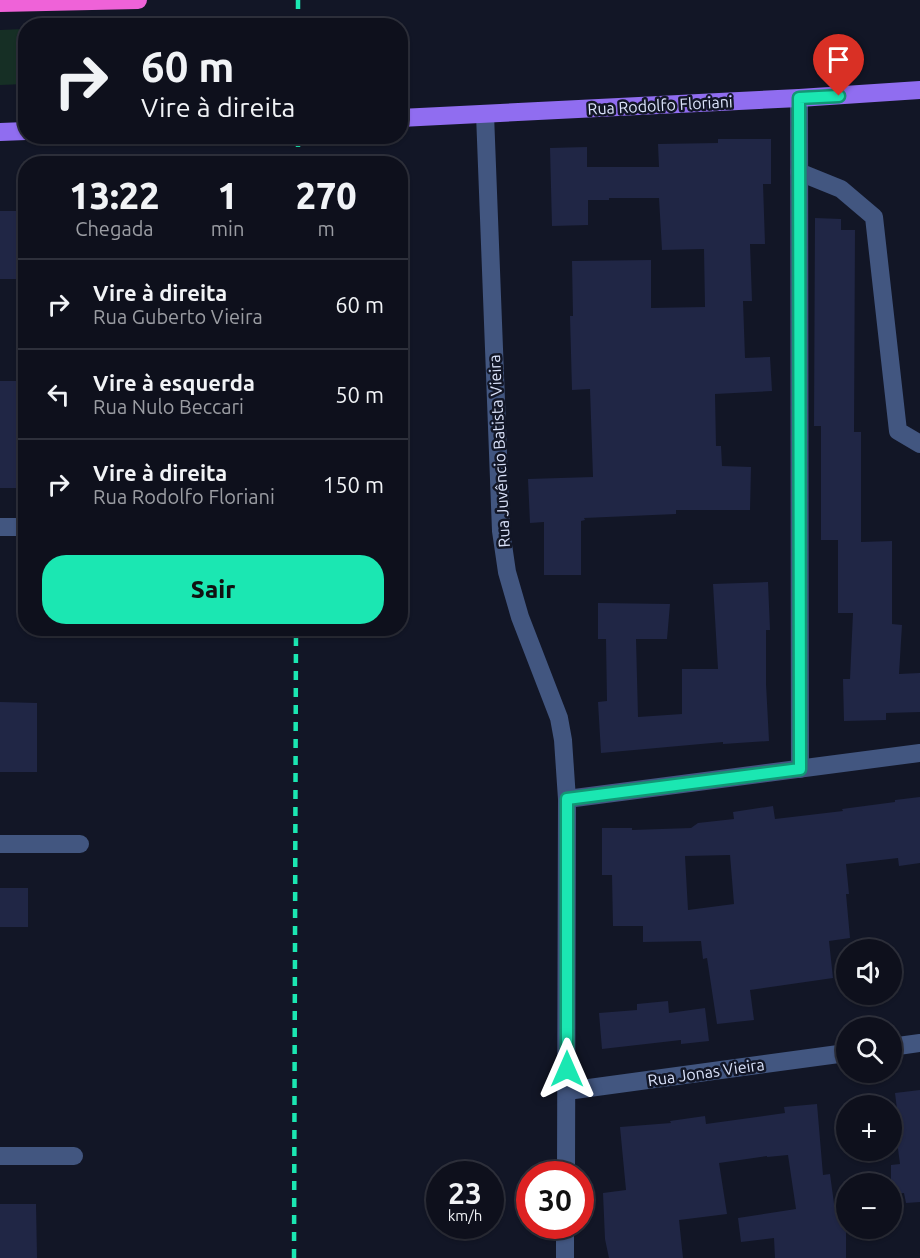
<!DOCTYPE html>
<html lang="pt">
<meta charset="utf-8">
<style>
:root{--surface:#0e101c;--page:#171925;--text:#f1f3f6;--muted:#9b9da3;--line:#2e303b;--accent:#1be7b2}
body{margin:0;font-family:Ubuntu,sans-serif;background:var(--page);color:var(--text);height:100vh;display:flex;flex-direction:column;font-size:22px;white-space:nowrap}
*{box-sizing:border-box;margin:0}
p{font-size:20px;color:var(--muted)}
.icon{flex:none;width:33px;height:33px;fill:none;stroke:currentColor;stroke-width:2;stroke-linecap:round;stroke-linejoin:round}
.map{position:relative;flex:1;overflow:hidden}
.drawer{position:absolute;left:18px;top:156px;width:390px;height:480px;display:flex;flex-direction:column;background:var(--surface);border-radius:24px;box-shadow:0 2px 4px #0004,0 0 0 2px var(--line)}
.drawer>*{flex:none}
.top-card{position:absolute;left:18px;top:18px;width:390px;height:126px;border-radius:24px;box-shadow:0 2px 4px #0004,0 0 0 2px var(--line);background:#0e101c;color:var(--text);overflow:hidden}
.tools{position:absolute;left:836px;top:939px;display:grid;gap:12px}
.tools a{display:grid;place-items:center;width:66px;height:66px;border-radius:50%;background:var(--surface);box-shadow:0 2px 4px #0004,0 0 0 2px var(--line);font-size:30px}
.speed{position:absolute;left:426px;top:1161px;display:flex;gap:12px;font-size:30px;font-weight:700;text-align:center}
.speed>*{display:grid;place-content:center;width:78px;height:78px;border-radius:50%;background:var(--surface);box-shadow:0 2px 4px #0004,0 0 0 2px var(--line);line-height:1}
.speed small{font-size:15px;font-weight:400}
.speed .limit{border:9px solid #d22;background:#fff;color:#111}
.pin{position:absolute;display:grid;place-items:center;width:51px;height:51px;color:#fff;margin:-62px -26px;border-radius:50% 50% 50% 0;rotate:-45deg;box-shadow:0 0 6px #0007}
.pin .icon{rotate:45deg}
.me{position:absolute;width:66px;margin:-33px;rotate:0deg;stroke-linejoin:round;filter:drop-shadow(0 0 4px #0008)}
.turn{display:flex;align-items:center;gap:21px;height:126px;padding:0 24px;font-size:27px}
.turn .icon{width:78px;height:78px;stroke-width:2.5}
.turn b{display:block;font-size:42px;line-height:51px}
.eta{display:flex;justify-content:space-evenly;align-items:center;height:102px;text-align:center}
.eta b{font-size:36px;font-weight:800;line-height:42px}
.primary-button{display:flex;gap:12px;margin-top:auto;padding:12px 24px}
.primary-button a{flex:1;height:69px;border-radius:24px;background:var(--accent);color:#111;font-size:24px;font-weight:800;line-height:69px;text-align:center}
ul{padding:0;list-style:none}
li{display:flex;align-items:center;gap:18px;height:90px;padding:0 24px;border-top:2px solid var(--line)}
li div{flex:1}
li b{display:block;font-size:22px}
li em{font-style:normal}
.map>svg:first-child{display:block}
</style>
<div class="map">
<svg width="920" height="1258" viewBox="0 0 920 1258">
<rect width="100%" height="100%" fill="#121626"/>
<g fill="#162f25">
<path d="M 257,19 L 257,26 L 114,25 Z"/>
<path d="M 25,29 L 25,84 L 0,85 L 0,30 Z"/>
</g>
<g fill="#202645" fill-rule="evenodd">
<path d="M 718,139 L 771,139 L 771,184 L 763,184 L 765,244 L 750,244 L 752,301 L 743,301 L 745,358 L 770,357 L 772,391 L 715,394 L 716,446 L 721,446 L 722,466 L 751,467 L 750,510 L 676,510 L 676,514 L 584,518 L 585,520 L 581,521 L 581,575 L 544,575 L 544,522 L 530,523 L 528,479 L 593,477 L 590,389 L 572,390 L 570,316 L 573,316 L 572,261 L 651,260 L 651,308 L 705,307 L 704,249 L 662,250 L 659,198 L 609,198 L 609,200 L 588,200 L 588,225 L 552,226 L 550,148 L 587,147 L 587,167 L 659,167 L 658,144 L 718,143 Z"/>
<rect x="0" y="211" width="26" height="68"/>
<path d="M 815,218 L 841,219 L 841,230 L 855,230 L 854,432 L 861,432 L 861,542 L 892,541 L 892,624 L 902,625 L 899,674 L 920,673 L 920,712 L 886,713 L 886,720 L 844,721 L 843,679 L 850,679 L 853,613 L 838,613 L 838,540 L 821,540 L 821,426 L 814,426 Z"/>
<path d="M 0,381 L 23,381 L 26,488 L 0,488 Z"/>
<path d="M 768,582 L 770,630 L 766,630 L 766,684 L 769,741 L 723,744 L 723,742 L 601,753 L 598,702 L 607,701 L 606,639 L 598,639 L 598,603 L 670,604 L 667,639 L 636,639 L 638,717 L 682,714 L 682,669 L 718,669 L 713,584 Z"/>
<path d="M 0,702 L 37,703 L 37,772 L 0,772 Z"/>
<path d="M 920,797 L 920,863 L 899,866 L 898,858 L 846,864 L 849,894 L 846,894 L 850,938 L 829,941 L 833,978 L 750,990 L 754,1020 L 717,1024 L 707,958 L 703,959 L 701,941 L 643,942 L 643,926 L 613,926 L 612,875 L 602,875 L 602,828 L 632,828 L 632,830 L 691,828 L 698,823 L 734,819 L 733,812 L 773,806 L 775,819 L 843,811 L 842,809 L 895,802 L 895,800 ZM 730,855 L 734,904 L 688,910 L 685,856 Z"/>
<rect x="0" y="888" width="28" height="39"/>
<path d="M 668,1001 L 669,1013 L 705,1008 L 709,1041 L 681,1044 L 681,1040 L 602,1049 L 599,1013 L 637,1010 L 637,1004 Z"/>
<path d="M 920,1090 L 920,1202 L 906,1203 L 904,1193 L 891,1194 L 891,1165 L 900,1164 L 895,1126 L 899,1125 L 895,1093 Z"/>
<path d="M 817,1104 L 823,1175 L 830,1174 L 835,1211 L 846,1210 L 846,1258 L 775,1258 L 774,1238 L 741,1242 L 738,1218 L 796,1209 L 788,1155 L 767,1157 L 767,1156 L 719,1163 L 727,1214 L 679,1220 L 683,1258 L 609,1258 L 605,1239 L 603,1193 L 626,1190 L 620,1127 L 671,1123 L 670,1121 L 705,1116 L 706,1124 L 785,1113 L 784,1107 Z"/>
<path d="M 0,1204 L 36,1204 L 37,1258 L 0,1258 Z"/>
</g>
<g fill="none" stroke-linecap="round" stroke-linejoin="round">
<g stroke="#425680" stroke-width="18">
<path d="M 799,98 L 800,769"/>
<path d="M 485,114 L 501,531 L 507,572 L 520,617 L 559,718 L 563,740 L 567,799 L 566,1174"/>
<path d="M 799,172 L 841,189 L 874,217 L 898,431 L 920,444"/>
<path d="M 0,527 L 26,527"/>
<path d="M 567,799 L 920,753"/>
<path d="M 0,844 L 80,844"/>
<path d="M 891,1047 L 920,1043"/>
<path d="M 567,1091 L 846,1053"/>
<path d="M 0,1156 L 74,1156"/>
<path d="M 565,1258 L 565,1226"/>
</g>
<g stroke="#906df0" stroke-width="18">
<path d="M 400,118 L 799,98 L 920,90"/>
<path d="M 0,132 L 26,131"/>
</g>
<path stroke="#ef62d8" stroke-width="18" d="M 0,3 L 138,0"/>
<g stroke="#1be7b2" stroke-width="4.5" stroke-dasharray="9 8" stroke-linecap="butt">
<path d="M 298,26 L 298,0"/>
<path d="M 298,164 L 298,136"/>
<path d="M 294,1258 L 296,628"/>
</g>
</g>
<g fill="none" stroke-linecap="round" stroke-linejoin="round">
<g stroke="#129674" stroke-width="15">
<path id="route" d="M 567,1069 L 567,799 L 800,769 L 799,98 L 839,96"/>
</g>
<use href="#route" stroke="#1be7b2" stroke-width="10"/>
</g>
<g text-anchor="middle" stroke-width="5" stroke-linejoin="round" paint-order="stroke">
<g font-size="16" fill="#dbe3fb" stroke="#121626">
<text transform="translate(660 105) rotate(-3)" y="6">Rua Rodolfo Floriani</text>
<text transform="translate(499 451) rotate(-93)" y="6">Rua Juvêncio Batista Vieira</text>
<text transform="translate(706 1072) rotate(-8)" y="6">Rua Jonas Vieira</text>
</g>
</g>
</svg>
<div class="tools">
<a><svg class="icon" aria-label="sound" viewBox="0 0 24 24"><path d="M4 9h4l5-4v14l-5-4H4zM17 9q2 3 0 6"/></svg></a>
<a><svg class="icon" aria-label="search" viewBox="0 0 24 24"><circle cx="10" cy="10" r="6"/><path d="M15 15l6 6"/></svg></a>
<a>+</a>
<a>−</a>
</div>
<div class="speed"><div>23<small>km/h</small></div><div class="limit">30</div></div>
<div class="pin" style="left:839px;top:96px;background:#d93025"><svg class="icon" aria-label="arrive" viewBox="0 0 24 24"><path d="M6 21V4h12l-3 4 3 4H6"/></svg></div>
<svg class="me" style="left:567px;top:1069px" viewBox="-20 -20 40 40"><path d="M0-17L14 15 0 8-14 15z" fill="#1be7b2" stroke="#fff" stroke-width="4"/></svg>
<div class="top-card">
<div class="turn"><svg class="icon" aria-label="right" viewBox="0 0 24 24"><path d="M7 20v-9h11M14 6l5 5-5 5"/></svg><div><b>60 m</b>Vire à direita</div></div>
</div>
<section class="drawer">
<div class="eta">
<div><b>13:22</b><p>Chegada</p></div>
<div><b>1</b><p>min</p></div>
<div><b>270</b><p>m</p></div>
</div>
<ul>
<li><svg class="icon" aria-label="right" viewBox="0 0 24 24"><path d="M7 20v-9h11M14 6l5 5-5 5"/></svg><div><b>Vire à direita</b><p>Rua Guberto Vieira</p></div><em>60 m</em></li>
<li><svg class="icon" aria-label="left" viewBox="0 0 24 24"><path d="M17 20v-9H6M10 6l-5 5 5 5"/></svg><div><b>Vire à esquerda</b><p>Rua Nulo Beccari</p></div><em>50 m</em></li>
<li><svg class="icon" aria-label="right" viewBox="0 0 24 24"><path d="M7 20v-9h11M14 6l5 5-5 5"/></svg><div><b>Vire à direita</b><p>Rua Rodolfo Floriani</p></div><em>150 m</em></li>
</ul>
<div class="primary-button"><a>Sair</a></div>
</section>
</div>
